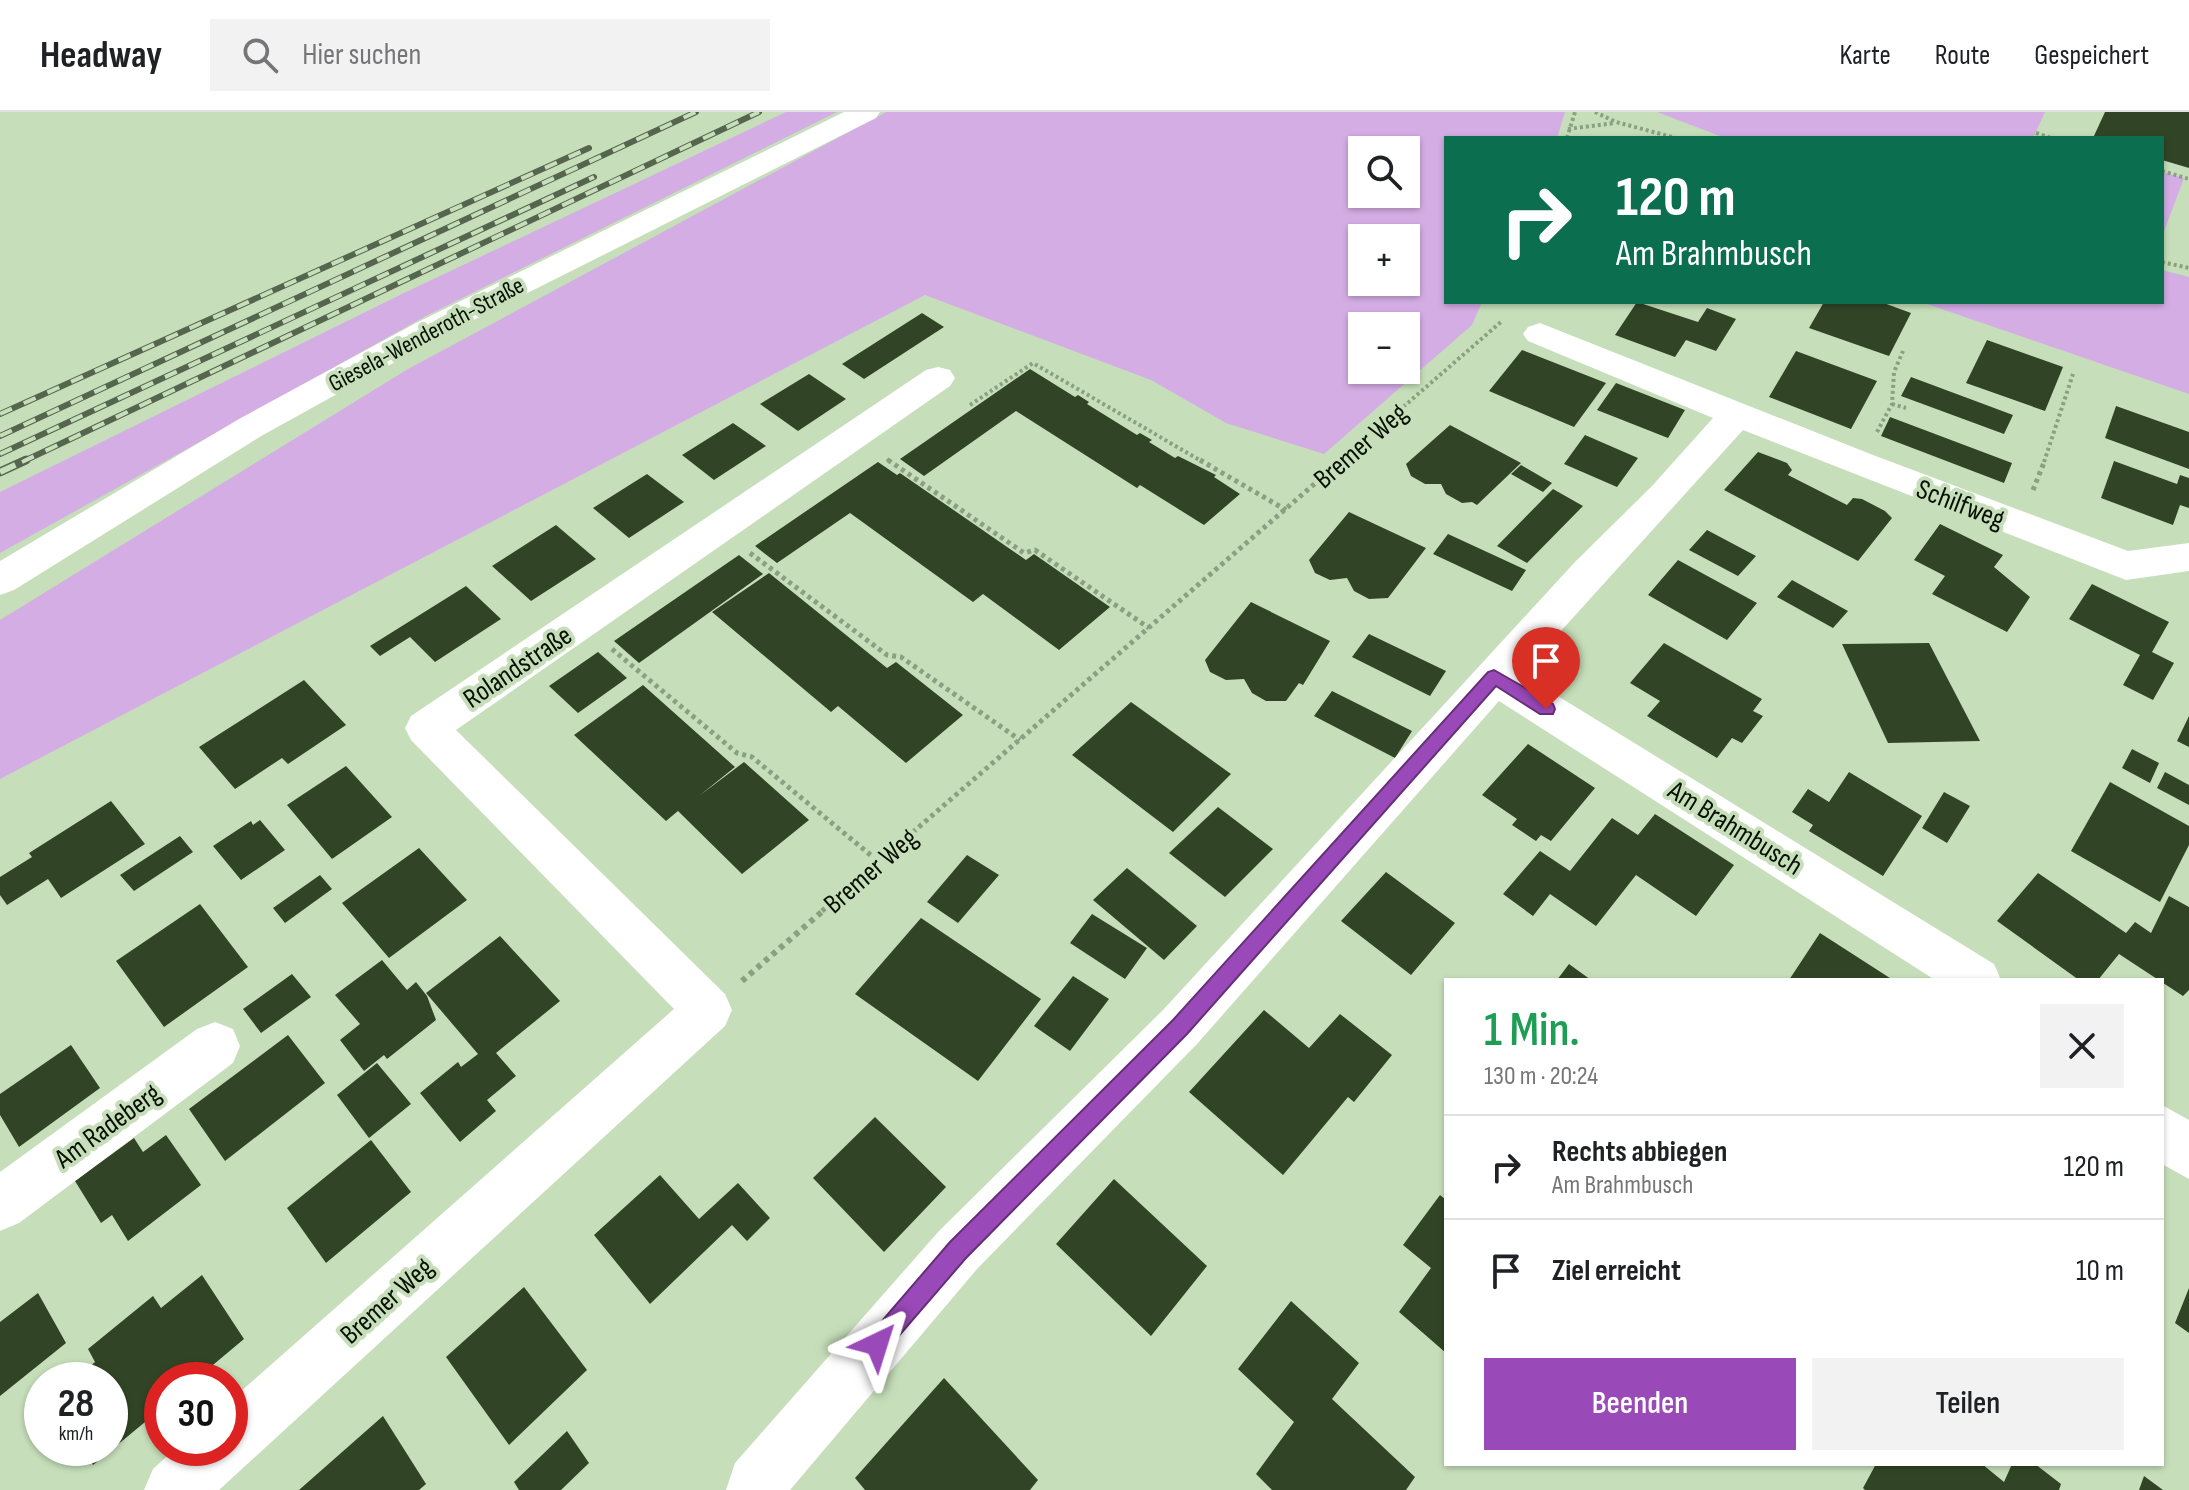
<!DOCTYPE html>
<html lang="de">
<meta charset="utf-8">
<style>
:root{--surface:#fff;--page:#f2f2f2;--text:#202124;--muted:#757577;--line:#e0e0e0;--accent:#9a49b8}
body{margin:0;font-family:"Sofia Sans Condensed",sans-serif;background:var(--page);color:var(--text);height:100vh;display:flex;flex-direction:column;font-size:30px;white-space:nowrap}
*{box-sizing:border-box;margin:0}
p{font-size:26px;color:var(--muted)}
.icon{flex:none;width:44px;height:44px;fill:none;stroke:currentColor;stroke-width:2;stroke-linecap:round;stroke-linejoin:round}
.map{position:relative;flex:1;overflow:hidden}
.sheet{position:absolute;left:1444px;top:866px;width:720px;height:488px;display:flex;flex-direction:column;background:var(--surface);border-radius:0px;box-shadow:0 2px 6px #0004}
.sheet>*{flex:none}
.banner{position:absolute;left:1444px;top:24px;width:720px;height:168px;border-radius:0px;box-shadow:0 2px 6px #0004;background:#0b6e4f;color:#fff;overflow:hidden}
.tools{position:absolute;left:1348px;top:24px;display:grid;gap:16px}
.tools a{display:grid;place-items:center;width:72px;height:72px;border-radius:0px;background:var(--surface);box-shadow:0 2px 6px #0004;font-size:40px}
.speed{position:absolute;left:24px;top:1250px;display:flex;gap:16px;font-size:40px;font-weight:700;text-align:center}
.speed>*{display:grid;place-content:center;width:104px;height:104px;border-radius:50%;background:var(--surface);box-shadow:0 2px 6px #0004;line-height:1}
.speed small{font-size:20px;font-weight:400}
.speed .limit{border:12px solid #d22;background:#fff;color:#111}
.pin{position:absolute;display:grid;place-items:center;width:68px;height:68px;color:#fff;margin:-82px -34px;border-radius:50% 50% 50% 0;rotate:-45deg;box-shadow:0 0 8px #0007}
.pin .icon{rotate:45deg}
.me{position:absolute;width:88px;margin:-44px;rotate:41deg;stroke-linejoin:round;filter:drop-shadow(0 0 6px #0008)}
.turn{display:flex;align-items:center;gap:28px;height:168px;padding:0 40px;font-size:36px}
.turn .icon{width:104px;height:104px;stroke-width:2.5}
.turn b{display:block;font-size:56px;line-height:68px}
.round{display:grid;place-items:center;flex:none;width:84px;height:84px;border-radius:0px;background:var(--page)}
.head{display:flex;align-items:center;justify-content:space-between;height:136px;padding:0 40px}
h1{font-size:48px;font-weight:600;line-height:60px;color:#1e9e55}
.action{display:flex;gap:16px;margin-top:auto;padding:16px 40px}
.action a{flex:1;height:92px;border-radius:0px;background:var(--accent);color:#fff;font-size:32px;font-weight:600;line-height:92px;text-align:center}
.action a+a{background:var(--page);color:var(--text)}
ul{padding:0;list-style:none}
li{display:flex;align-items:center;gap:24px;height:104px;padding:0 40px;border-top:2px solid var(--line)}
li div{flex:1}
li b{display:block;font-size:30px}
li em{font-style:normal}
header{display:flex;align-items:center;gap:48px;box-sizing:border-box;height:112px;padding:0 40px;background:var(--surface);border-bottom:2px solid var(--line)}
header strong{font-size:38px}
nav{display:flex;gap:44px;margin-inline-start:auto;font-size:28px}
.search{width:560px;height:72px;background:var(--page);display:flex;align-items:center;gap:20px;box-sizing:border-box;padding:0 28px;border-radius:0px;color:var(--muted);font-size:30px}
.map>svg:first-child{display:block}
</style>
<header>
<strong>Headway</strong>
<div class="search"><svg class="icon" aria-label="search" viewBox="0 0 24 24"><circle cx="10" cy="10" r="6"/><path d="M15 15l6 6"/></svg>Hier suchen</div>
<nav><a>Karte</a><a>Route</a><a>Gespeichert</a></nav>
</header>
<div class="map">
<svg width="2189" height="1378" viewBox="0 0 2189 1378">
<rect width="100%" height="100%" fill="#c6dfba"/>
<g fill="#d4ade5" fill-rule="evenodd">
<path d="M 786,0 L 837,0 L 426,204 L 0,441 L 0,380 L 404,181 Z"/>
<path d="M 886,0 L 1565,0 L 1557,26 L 1446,26 L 1446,190 L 1482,190 L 1472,213 L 1324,342 L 1226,311 L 1151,268 L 925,183 L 0,667 L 0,508 L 408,257 ZM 1362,38 L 1406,38 L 1406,82 L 1362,82 ZM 1362,126 L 1406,126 L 1406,170 L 1362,170 ZM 1362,214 L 1406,214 L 1406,258 L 1362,258 Z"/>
<path d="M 1657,0 L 2045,0 L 2033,26 L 1725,26 Z"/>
<path d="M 2162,60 L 2184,66 L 2162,125 Z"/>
<path d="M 2162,158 L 2189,165 L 2189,282 L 1921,190 L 2162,190 Z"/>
</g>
<g fill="#314526">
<path d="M 2105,0 L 2189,0 L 2189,56 L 2162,48 L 2162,26 L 2093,26 Z"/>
<path d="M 1637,190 L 1698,210 L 1707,196 L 1736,207 L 1716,239 L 1686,228 L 1675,245 L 1615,223 Z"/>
<path d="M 1824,190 L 1881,190 L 1911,201 L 1889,244 L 1809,216 Z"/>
<path d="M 922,201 L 944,215 L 864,267 L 842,252 Z"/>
<path d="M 1987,228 L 2063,255 L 2045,299 L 1966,271 Z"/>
<path d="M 1522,238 L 1606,271 L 1574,315 L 1489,279 Z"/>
<path d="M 1796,239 L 1877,269 L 1851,317 L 1769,285 Z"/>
<path d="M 1030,257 L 1075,285 L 1078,283 L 1089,290 L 1087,292 L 1137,323 L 1140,321 L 1152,328 L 1149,330 L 1175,346 L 1178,344 L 1216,363 L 1214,365 L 1240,382 L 1204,413 L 1140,373 L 1137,376 L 1016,299 L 924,364 L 900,347 Z"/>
<path d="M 809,262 L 846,287 L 798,319 L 760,292 Z"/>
<path d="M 1911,265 L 2013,303 L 2004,322 L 1901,284 Z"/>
<path d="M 1616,271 L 1685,298 L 1668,326 L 1597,298 Z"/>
<path d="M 2116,294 L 2189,320 L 2189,357 L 2105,326 Z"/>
<path d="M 1890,305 L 2012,351 L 2004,371 L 1881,324 Z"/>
<path d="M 733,311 L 766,334 L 714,368 L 682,343 Z"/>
<path d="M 1450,313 L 1521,351 L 1477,393 L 1472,390 L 1462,391 L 1446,382 L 1441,372 L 1425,372 L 1411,364 L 1406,352 Z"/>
<path d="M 1585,323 L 1638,346 L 1617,375 L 1564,352 Z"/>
<path d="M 1758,340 L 1787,351 L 1792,358 L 1788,363 L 1847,393 L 1853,386 L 1862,387 L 1885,399 L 1892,406 L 1858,449 L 1724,378 Z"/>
<path d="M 2114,349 L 2177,372 L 2180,363 L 2189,366 L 2189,396 L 2180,393 L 2173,413 L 2101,386 Z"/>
<path d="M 878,350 L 897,363 L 900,361 L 1026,448 L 1034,442 L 1110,495 L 1059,538 L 983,482 L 973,490 L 850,401 L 777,451 L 755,434 Z"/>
<path d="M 1521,353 L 1552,371 L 1543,380 L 1511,362 Z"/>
<path d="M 647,362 L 684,390 L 629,426 L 593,396 Z"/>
<path d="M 1553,377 L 1583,394 L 1527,451 L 1497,434 Z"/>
<path d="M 1349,400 L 1426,436 L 1388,486 L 1369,487 L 1354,479 L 1347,466 L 1330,468 L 1315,461 L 1309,448 Z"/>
<path d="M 1940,412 L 2003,443 L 1994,455 L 2030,485 L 2007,520 L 1932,482 L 1945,464 L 1914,448 Z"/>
<path d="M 556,413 L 596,447 L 531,489 L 492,454 Z"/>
<path d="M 1707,418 L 1756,444 L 1738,464 L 1689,438 Z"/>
<path d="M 1448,422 L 1526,458 L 1512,479 L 1433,442 Z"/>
<path d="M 739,443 L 763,462 L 639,551 L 614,529 Z"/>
<path d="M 1678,448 L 1757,491 L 1727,528 L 1648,483 Z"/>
<path d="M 769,461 L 887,556 L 896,550 L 963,603 L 906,651 L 838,594 L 831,600 L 712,500 Z"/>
<path d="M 1792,468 L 1848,499 L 1833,516 L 1777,485 Z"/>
<path d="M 2092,472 L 2169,510 L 2152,540 L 2174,551 L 2153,588 L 2123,573 L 2140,543 L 2069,507 Z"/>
<path d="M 466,474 L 501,507 L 435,550 L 410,525 L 380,544 L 370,534 Z"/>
<path d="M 1251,490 L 1330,529 L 1303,573 L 1299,571 L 1286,589 L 1266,589 L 1252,581 L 1244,567 L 1226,568 L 1210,560 L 1205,548 Z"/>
<path d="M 1369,522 L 1446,559 L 1430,584 L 1352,545 Z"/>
<path d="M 1664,531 L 1762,587 L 1753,599 L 1763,604 L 1742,631 L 1732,626 L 1717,646 L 1647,604 L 1660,589 L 1630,571 Z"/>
<path d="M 1929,531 L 1980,629 L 1888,631 L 1842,532 Z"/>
<path d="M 598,540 L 627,566 L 578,601 L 549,574 Z"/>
<path d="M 304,568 L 346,613 L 288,652 L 282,646 L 235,677 L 199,635 Z"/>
<path d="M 643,573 L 735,655 L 699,684 L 744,650 L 809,708 L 742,762 L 678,699 L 666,709 L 574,623 Z"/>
<path d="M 1332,579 L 1412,619 L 1395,646 L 1314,604 Z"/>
<path d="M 1131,590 L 1231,662 L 1173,720 L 1072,643 Z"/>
<path d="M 2189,604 L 2189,635 L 2177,629 Z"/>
<path d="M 1528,632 L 1595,676 L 1551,729 L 1541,723 L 1536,729 L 1512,713 L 1517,707 L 1482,683 Z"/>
<path d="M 2132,637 L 2159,651 L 2150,671 L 2122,656 Z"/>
<path d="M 346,654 L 392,705 L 332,747 L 287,693 Z"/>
<path d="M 1849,660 L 1922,704 L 1883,764 L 1809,719 L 1813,713 L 1792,700 L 1808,677 L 1829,690 Z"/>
<path d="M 2165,660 L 2189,673 L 2189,693 L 2157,676 Z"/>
<path d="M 2110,670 L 2189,714 L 2189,733 L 2160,790 L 2071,739 Z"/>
<path d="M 1944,680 L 1970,694 L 1947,731 L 1922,716 Z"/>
<path d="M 111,689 L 145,732 L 61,786 L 48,767 L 7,793 L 0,783 L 0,765 L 32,745 L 29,741 Z"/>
<path d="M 1218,695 L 1273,737 L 1225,785 L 1169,741 Z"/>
<path d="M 1655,702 L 1734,753 L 1696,804 L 1636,763 L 1596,814 L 1550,782 L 1533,804 L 1503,782 L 1540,739 L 1570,759 L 1612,706 L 1638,723 Z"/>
<path d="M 260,708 L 285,738 L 241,768 L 213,734 L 251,709 L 253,713 Z"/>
<path d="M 180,724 L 193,740 L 134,779 L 120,763 Z"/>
<path d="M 419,736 L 467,788 L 389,846 L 342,791 Z"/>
<path d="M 967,743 L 999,763 L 958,811 L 927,790 Z"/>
<path d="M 1127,756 L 1197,814 L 1164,848 L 1093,788 Z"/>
<path d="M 1386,760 L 1455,811 L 1411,863 L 1341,809 Z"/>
<path d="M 2038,761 L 2126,821 L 2135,810 L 2151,821 L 2169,784 L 2189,795 L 2189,878 L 2183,884 L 2119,842 L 2098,868 L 2079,868 L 1997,809 Z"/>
<path d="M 320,763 L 332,777 L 285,811 L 273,796 Z"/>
<path d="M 200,792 L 248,855 L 164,915 L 116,849 Z"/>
<path d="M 1092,802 L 1147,836 L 1125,867 L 1070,831 Z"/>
<path d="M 921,806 L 1041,887 L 978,969 L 855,882 Z"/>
<path d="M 1820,821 L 1893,868 L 1789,868 Z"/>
<path d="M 500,824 L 560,889 L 496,941 L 516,964 L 487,988 L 496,999 L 460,1030 L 420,981 L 458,950 L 461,955 L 478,942 L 426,881 Z"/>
<path d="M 382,848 L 407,878 L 416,870 L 427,884 L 436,908 L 387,947 L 384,943 L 364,959 L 340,928 L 360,912 L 335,883 Z"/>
<path d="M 1569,852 L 1591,868 L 1557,868 Z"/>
<path d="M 292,862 L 311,885 L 261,921 L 243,897 Z"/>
<path d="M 1073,864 L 1109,887 L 1070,939 L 1034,914 Z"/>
<path d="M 1264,898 L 1309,936 L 1340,902 L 1392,943 L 1354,990 L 1348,985 L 1283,1063 L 1189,980 Z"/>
<path d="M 288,923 L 325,971 L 225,1049 L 189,997 Z"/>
<path d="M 71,933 L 100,976 L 19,1035 L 0,1003 L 0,982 Z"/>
<path d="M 377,951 L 411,992 L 369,1026 L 337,983 Z"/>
<path d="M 875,1005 L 946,1075 L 884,1140 L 813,1066 Z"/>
<path d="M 166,1023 L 201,1073 L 128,1129 L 112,1103 L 101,1111 L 75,1069 L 134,1026 L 143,1040 Z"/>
<path d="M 371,1028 L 411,1080 L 326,1151 L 287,1096 Z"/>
<path d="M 660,1063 L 699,1107 L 738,1071 L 770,1106 L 747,1129 L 732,1113 L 650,1192 L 594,1123 Z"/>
<path d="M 1114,1067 L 1207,1154 L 1151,1224 L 1056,1132 Z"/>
<path d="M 1440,1083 L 1446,1088 L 1446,1241 L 1399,1200 L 1431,1156 L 1403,1133 Z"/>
<path d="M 202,1163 L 244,1227 L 195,1268 L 162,1268 L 162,1296 L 93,1353 L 84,1336 L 110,1336 L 110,1268 L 73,1268 L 95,1250 L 88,1237 L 153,1184 L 161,1196 Z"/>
<path d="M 524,1175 L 587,1258 L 509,1333 L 446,1245 Z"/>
<path d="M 2189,1176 L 2189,1221 L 2175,1211 Z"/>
<path d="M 38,1181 L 66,1231 L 0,1284 L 0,1210 Z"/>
<path d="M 1291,1189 L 1359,1251 L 1332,1287 L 1415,1365 L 1406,1378 L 1272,1378 L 1256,1362 L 1294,1310 L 1238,1257 Z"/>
<path d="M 944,1266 L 1038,1368 L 1030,1378 L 865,1378 L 855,1366 Z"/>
<path d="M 383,1304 L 426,1372 L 419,1378 L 299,1378 Z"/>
<path d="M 567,1319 L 589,1351 L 561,1378 L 519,1378 L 514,1370 Z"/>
<path d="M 1876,1352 L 1982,1352 L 2004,1370 L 2012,1352 L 2035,1352 L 2061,1372 L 2059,1378 L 1865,1378 L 1863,1376 Z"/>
<path d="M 2144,1364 L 2163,1378 L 2139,1378 Z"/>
</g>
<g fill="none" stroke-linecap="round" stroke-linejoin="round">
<g stroke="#8c9f82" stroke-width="4" stroke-dasharray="3 3" stroke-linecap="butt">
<path d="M 1595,0 L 1616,10 L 1676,26"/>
<path d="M 1568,17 L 1615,11"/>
<path d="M 2036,21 L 2051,26"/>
<path d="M 1567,26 L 1575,0"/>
<path d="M 2162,59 L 2189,67"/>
<path d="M 2162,150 L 2189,156"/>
<path d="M 1892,292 L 1906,296"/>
<path d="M 970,293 L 1033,251 L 1203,350"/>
<path d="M 1877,320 L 1892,292 L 1894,260 L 1903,239"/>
<path d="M 887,347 L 891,350"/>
<path d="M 1340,350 L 1502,209"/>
<path d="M 2044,350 L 2073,262"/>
</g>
<g stroke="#8c9f82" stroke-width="5" stroke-dasharray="4 4" stroke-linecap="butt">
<path d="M 888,348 L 1024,441 L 1035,438 L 1149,516"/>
<path d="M 1200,348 L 1286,398"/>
<path d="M 2033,378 L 2045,348"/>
<path d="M 750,441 L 887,543 L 901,545 L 1020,628"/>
<path d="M 612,537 L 737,641 L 752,645 L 879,750"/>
<path d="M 822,799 L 1342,348"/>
</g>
<path stroke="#8c9f82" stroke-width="6" stroke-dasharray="5 5" stroke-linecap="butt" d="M 742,869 L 825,797"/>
<g fill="#fff" fill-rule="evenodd">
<path d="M 844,0 L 880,0 L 876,6 L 440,225 L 263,323 L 14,478 L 0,483 L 0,449 L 239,307 L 416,211 Z"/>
<path d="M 1540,211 L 1873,343 L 2128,439 L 2189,431 L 2189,459 L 2126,468 L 1743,318 L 1522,562 L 1994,852 L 2001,868 L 1935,868 L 1499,589 L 1197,932 L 977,1157 L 790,1378 L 726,1378 L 735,1351 L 939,1119 L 1163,898 L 1574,451 L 1652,374 L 1713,306 L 1528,229 L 1523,222 L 1528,215 Z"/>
<path d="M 938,255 L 950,258 L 955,266 L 950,274 L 456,618 L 725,882 L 732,898 L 725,914 L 219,1378 L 144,1378 L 153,1357 L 176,1336 L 230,1336 L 230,1289 L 674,897 L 411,628 L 405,616 L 411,604 L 926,258 Z"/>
<path d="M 215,910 L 233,917 L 240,934 L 233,951 L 19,1111 L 0,1119 L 0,1060 L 197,917 Z"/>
<path d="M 2162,993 L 2189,1008 L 2189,1067 L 2162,1052 Z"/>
</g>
<g stroke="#56654e" stroke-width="6">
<g id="rail-far1">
<path d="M 0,302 L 589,36"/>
<path d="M 0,324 L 696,0"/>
<path d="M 0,342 L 594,65"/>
<path d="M 22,350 L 759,0"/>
</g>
</g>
<g stroke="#56654e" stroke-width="9">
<path id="rail" d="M 0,360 L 26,348"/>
</g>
<use href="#rail-far1" stroke="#c6dfba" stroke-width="4" stroke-dasharray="13" stroke-linecap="butt"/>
<use href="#rail" stroke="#c6dfba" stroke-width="6" stroke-dasharray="17" stroke-linecap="butt"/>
</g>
<path fill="#9a49b8" stroke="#642f78" stroke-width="2" d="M 1494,558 L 1553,592 L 1555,597 L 1553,602 L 1540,602 L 1496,574 L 1187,922 L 966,1146 L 885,1240 L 877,1244 L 869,1240 L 865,1232 L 869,1224 L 950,1130 L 1173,908 L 1488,560 Z"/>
<g text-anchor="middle" stroke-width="8" stroke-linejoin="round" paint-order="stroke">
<g font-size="24" fill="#081004" stroke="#c6dfba">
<text transform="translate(426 222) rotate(-28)" y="8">Giesela-Wenderoth-Straße</text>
</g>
<g font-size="28" fill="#081004" stroke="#c6dfba">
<text transform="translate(1360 333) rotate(-41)" y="10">Bremer Weg</text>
<text transform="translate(1961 391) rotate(21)" y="10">Schilfweg</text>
<text transform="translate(517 554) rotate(-34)" y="10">Rolandstraße</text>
<text transform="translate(1736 715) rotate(32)" y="10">Am Brahmbusch</text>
<text transform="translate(870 758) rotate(-41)" y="10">Bremer Weg</text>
<text transform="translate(107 1013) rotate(-36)" y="10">Am Radeberg</text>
<text transform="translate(386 1188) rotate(-42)" y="10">Bremer Weg</text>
</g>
</g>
</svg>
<div class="tools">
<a><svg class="icon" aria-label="search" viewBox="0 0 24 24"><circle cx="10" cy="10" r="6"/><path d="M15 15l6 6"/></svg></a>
<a>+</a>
<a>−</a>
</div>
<div class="speed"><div>28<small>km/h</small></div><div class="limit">30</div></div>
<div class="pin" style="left:1546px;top:597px;background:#d93025"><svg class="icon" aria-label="arrive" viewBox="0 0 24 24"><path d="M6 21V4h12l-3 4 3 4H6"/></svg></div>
<svg class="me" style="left:877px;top:1232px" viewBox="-20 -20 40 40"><path d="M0-17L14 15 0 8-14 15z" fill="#9a49b8" stroke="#fff" stroke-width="4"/></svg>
<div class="banner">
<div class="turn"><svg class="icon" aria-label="right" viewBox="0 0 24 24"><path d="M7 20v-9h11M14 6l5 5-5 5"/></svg><div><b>120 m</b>Am Brahmbusch</div></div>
</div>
<section class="sheet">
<div class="head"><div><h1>1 Min.</h1><p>130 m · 20:24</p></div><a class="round"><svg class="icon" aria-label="close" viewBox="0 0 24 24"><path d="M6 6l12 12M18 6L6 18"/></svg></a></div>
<ul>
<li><svg class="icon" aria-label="right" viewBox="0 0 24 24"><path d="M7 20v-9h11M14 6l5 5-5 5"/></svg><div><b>Rechts abbiegen</b><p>Am Brahmbusch</p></div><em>120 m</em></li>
<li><svg class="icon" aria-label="arrive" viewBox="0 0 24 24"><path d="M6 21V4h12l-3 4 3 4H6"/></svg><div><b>Ziel erreicht</b></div><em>10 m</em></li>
</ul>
<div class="action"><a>Beenden</a><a>Teilen</a></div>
</section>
</div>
